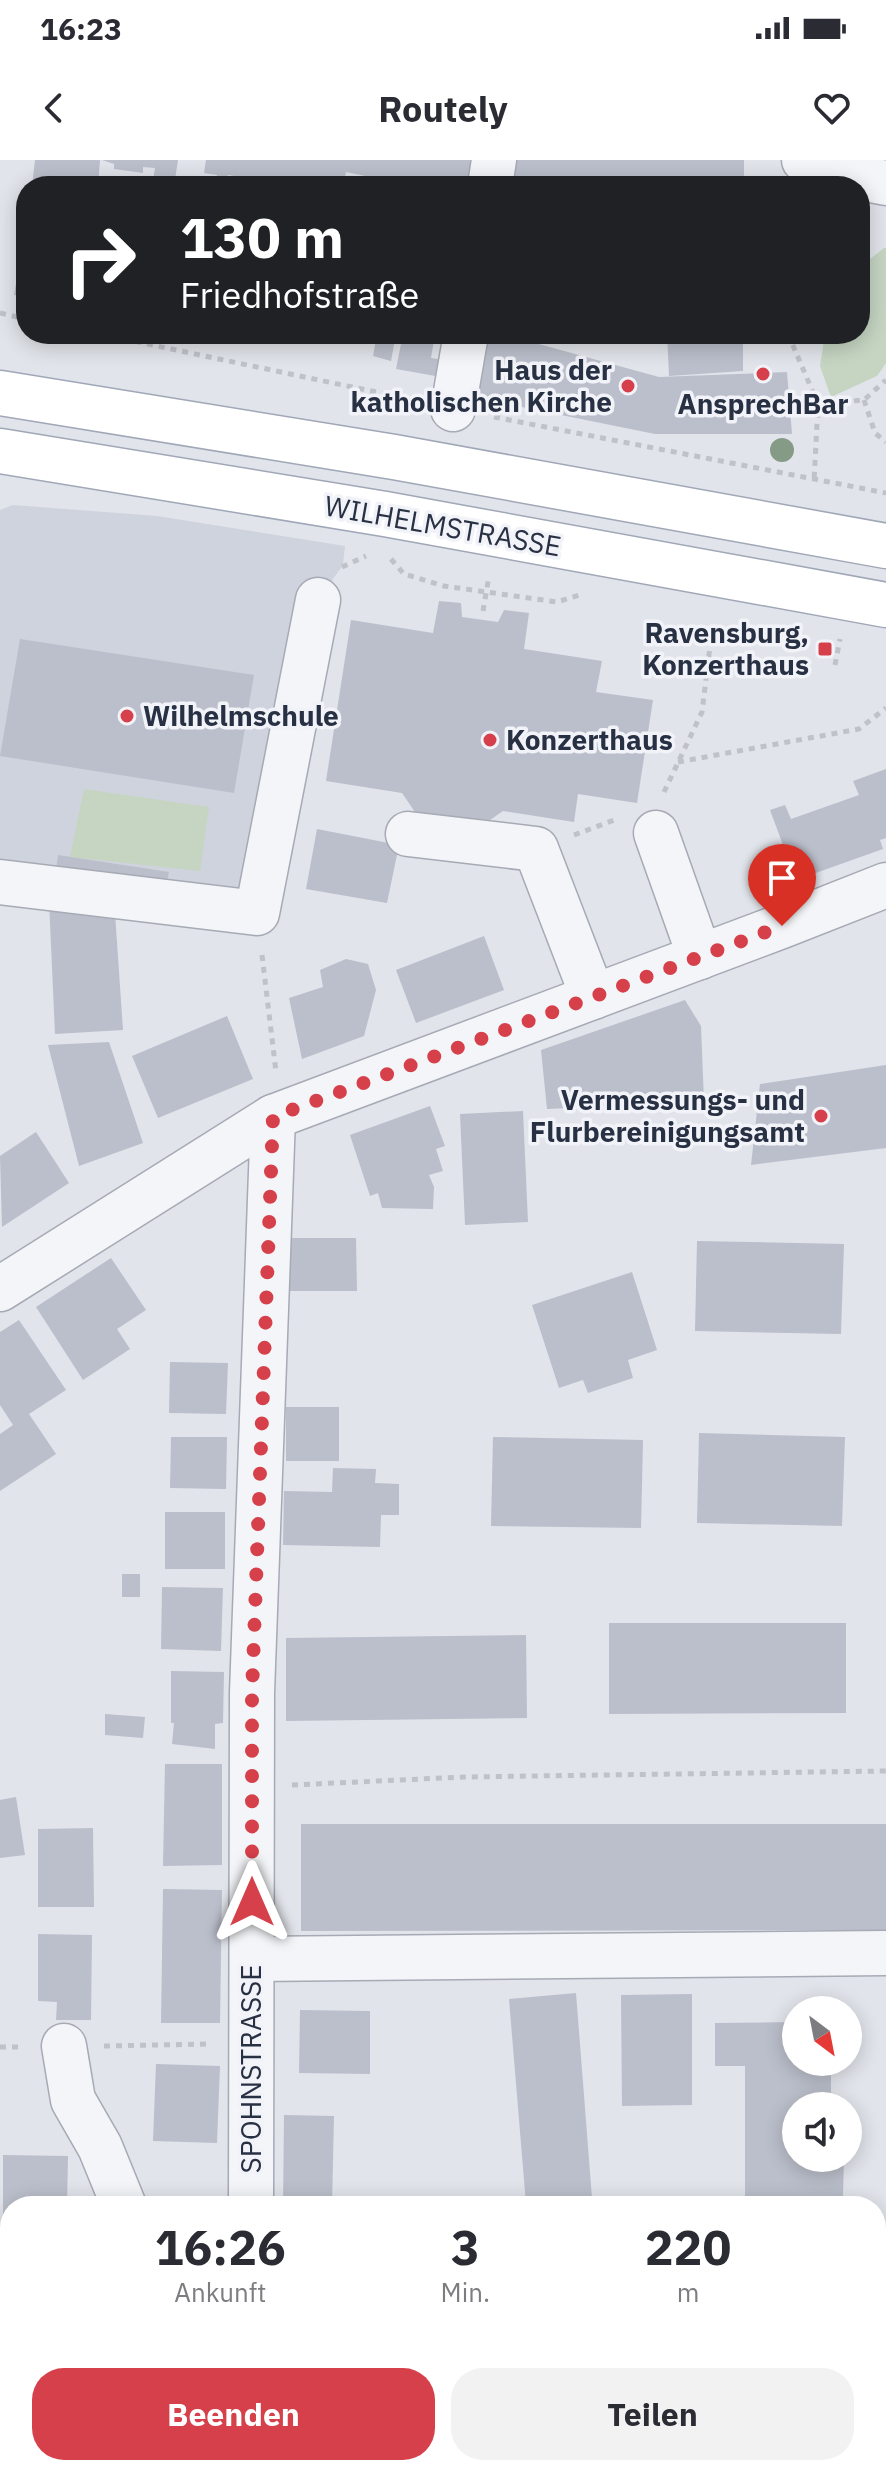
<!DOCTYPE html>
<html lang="de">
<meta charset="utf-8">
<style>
:root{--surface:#fff;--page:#f2f2f3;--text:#2b2b33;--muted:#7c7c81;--accent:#d6404a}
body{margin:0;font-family:"IBM Plex Sans",sans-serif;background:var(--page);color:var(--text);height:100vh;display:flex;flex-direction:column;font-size:30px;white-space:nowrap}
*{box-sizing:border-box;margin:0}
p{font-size:26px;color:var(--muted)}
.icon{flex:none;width:44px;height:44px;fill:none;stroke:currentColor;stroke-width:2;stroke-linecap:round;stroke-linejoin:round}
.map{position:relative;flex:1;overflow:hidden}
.side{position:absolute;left:0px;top:2036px;width:886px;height:280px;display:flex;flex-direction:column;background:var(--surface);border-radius:32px 32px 0 0;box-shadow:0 4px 20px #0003}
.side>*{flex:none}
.hud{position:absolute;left:16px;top:16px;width:854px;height:168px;border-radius:32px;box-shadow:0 4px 20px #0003;background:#202124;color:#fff;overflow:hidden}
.needle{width:52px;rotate:148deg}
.buttons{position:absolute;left:782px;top:1836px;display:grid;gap:16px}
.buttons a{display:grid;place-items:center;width:80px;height:80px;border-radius:50%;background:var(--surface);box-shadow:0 4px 20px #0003;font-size:40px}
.pin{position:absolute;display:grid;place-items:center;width:68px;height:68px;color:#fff;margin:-82px -34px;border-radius:50% 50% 50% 0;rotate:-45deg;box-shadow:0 0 8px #0007}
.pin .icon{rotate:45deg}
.me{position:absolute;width:88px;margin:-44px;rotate:0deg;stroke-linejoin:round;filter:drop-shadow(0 0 6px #0008)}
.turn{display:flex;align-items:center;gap:28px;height:168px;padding:0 32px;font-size:36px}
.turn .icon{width:104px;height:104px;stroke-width:2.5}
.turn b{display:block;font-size:56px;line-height:68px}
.eta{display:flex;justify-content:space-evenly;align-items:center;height:136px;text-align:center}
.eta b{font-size:48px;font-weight:800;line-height:56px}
.button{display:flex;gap:16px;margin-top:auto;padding:16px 32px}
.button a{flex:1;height:92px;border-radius:32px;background:var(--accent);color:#fff;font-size:32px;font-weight:800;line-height:92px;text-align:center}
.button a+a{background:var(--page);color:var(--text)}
.status{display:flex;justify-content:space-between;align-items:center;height:56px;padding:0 40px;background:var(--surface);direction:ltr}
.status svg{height:22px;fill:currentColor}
header{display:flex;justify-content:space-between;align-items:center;height:104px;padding:0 32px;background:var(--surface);font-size:36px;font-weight:800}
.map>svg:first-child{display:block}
</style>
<div class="status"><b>16:23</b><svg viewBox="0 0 49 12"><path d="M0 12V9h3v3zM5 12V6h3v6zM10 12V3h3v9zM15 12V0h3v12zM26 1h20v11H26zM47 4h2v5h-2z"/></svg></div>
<header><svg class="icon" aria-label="back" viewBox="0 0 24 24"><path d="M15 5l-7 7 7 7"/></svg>Routely<svg class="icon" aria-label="heart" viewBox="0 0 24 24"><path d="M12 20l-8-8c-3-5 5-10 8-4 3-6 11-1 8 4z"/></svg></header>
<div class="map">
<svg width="886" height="2316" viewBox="0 0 886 2316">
<rect width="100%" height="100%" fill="#e1e4ea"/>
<path fill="#cfd3dd" d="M 13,345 L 157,356 L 345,386 L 343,405 L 318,440 L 257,753 L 0,722 L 0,350 Z"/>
<g fill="#c5d5c2">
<path d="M 884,88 L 886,88 L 886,203 L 877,216 L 831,237 L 820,206 L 825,174 L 860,174 L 860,107 Z"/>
<path d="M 84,629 L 209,647 L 200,711 L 70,697 Z"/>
</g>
<g fill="#bbbfcb">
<path d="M 35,0 L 100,0 L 98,26 L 32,26 Z"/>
<path d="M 102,0 L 178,0 L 174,26 L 152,26 L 155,8 L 143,7 L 143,13 L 114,9 L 114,4 Z"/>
<path d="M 206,0 L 489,0 L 485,26 L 402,26 L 403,24 L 346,12 L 344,22 L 360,26 L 271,26 L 272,22 L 255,19 L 253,26 L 245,25 L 246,18 L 228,15 L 226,23 L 216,21 L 217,15 L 204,13 Z"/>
<path d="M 499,0 L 744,0 L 744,26 L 655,26 L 634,21 L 634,26 L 496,26 Z"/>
<path d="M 24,78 L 26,78 L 26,137 L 14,135 Z"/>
<path d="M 377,174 L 396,174 L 391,201 L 373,196 Z"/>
<path d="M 403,174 L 435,174 L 431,198 L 444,200 L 441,217 L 396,209 Z"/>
<path d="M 475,174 L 537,174 L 535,183 L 659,217 L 787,212 L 792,274 L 655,274 L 467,236 Z"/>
<path d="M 667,174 L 743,174 L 743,211 L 669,216 Z"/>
<path d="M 439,441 L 461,443 L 462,457 L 498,462 L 504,450 L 529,453 L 524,489 L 602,501 L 596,532 L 653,540 L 637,643 L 578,634 L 574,662 L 503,651 L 483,665 L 417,655 L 402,633 L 326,621 L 351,460 L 433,473 Z"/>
<path d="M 20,479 L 254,515 L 234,633 L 0,596 Z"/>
<path d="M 886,609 L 886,678 L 880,680 L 883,689 L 796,720 L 770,650 L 785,645 L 791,659 L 859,635 L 853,621 Z"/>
<path d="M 317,669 L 399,685 L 387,743 L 306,729 Z"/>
<path d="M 58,695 L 169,712 L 163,738 L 54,725 Z"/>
<path d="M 49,741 L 115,753 L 123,870 L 55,874 Z"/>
<path d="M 484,776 L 504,830 L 416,863 L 396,810 Z"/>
<path d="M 346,799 L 368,804 L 376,830 L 364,876 L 302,899 L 289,838 L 323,827 L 320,810 Z"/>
<path d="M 685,840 L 701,866 L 704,942 L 547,949 L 541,890 Z"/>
<path d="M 227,856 L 253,919 L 158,958 L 132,896 Z"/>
<path d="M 109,882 L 143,983 L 79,1006 L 48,885 Z"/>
<path d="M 886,905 L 886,988 L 751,1005 L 760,924 Z"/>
<path d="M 430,946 L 445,986 L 436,989 L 443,1011 L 429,1015 L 434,1027 L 433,1049 L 382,1048 L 378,1033 L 370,1036 L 350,975 Z"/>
<path d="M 523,951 L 528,1062 L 465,1065 L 460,954 Z"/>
<path d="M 36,972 L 69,1023 L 2,1067 L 0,996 Z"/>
<path d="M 290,1078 L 356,1078 L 357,1131 L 290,1131 Z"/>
<path d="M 697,1081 L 844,1084 L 841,1174 L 695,1171 Z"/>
<path d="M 111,1098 L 146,1150 L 117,1169 L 130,1189 L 83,1220 L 36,1147 Z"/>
<path d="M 632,1112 L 657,1190 L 628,1200 L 633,1218 L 588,1233 L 583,1220 L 559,1228 L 532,1145 Z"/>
<path d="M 19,1160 L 66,1230 L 29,1254 L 56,1294 L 0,1331 L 0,1274 L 13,1265 L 0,1245 L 0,1172 Z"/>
<path d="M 170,1202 L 228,1203 L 226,1254 L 169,1253 Z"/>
<rect x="286" y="1247" width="53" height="54"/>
<path d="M 699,1273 L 845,1277 L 842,1366 L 697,1363 Z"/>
<path d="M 171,1277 L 227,1277 L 226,1329 L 170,1328 Z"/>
<path d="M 493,1277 L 643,1280 L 641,1368 L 491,1366 Z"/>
<path d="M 333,1308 L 376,1309 L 375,1323 L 399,1324 L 399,1355 L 381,1355 L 380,1387 L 283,1385 L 284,1331 L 332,1332 Z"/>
<rect x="165" y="1352" width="60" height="57"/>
<rect x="122" y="1414" width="18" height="23"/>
<path d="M 162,1427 L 223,1428 L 221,1491 L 161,1489 Z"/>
<path d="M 609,1463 L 846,1463 L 846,1553 L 609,1554 Z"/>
<path d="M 526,1475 L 527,1558 L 286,1561 L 286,1478 Z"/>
<path d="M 171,1511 L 224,1512 L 223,1563 L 215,1564 L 215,1589 L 172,1584 L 174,1563 L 171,1563 Z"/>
<path d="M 105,1554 L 145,1557 L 143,1578 L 105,1575 Z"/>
<path d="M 165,1604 L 222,1604 L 222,1705 L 163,1706 Z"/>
<path d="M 16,1637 L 25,1695 L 0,1698 L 0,1640 Z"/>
<path d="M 301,1664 L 886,1664 L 886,1770 L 301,1771 Z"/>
<path d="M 93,1668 L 94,1747 L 38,1747 L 38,1669 Z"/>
<path d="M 163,1729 L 222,1730 L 220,1863 L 161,1863 Z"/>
<path d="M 38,1774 L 92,1775 L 91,1860 L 56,1860 L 57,1842 L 38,1841 Z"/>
<path d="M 576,1833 L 592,2038 L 526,2044 L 509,1839 Z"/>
<path d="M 692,1834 L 692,1945 L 622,1946 L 621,1835 Z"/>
<path d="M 300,1850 L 370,1851 L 370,1914 L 299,1913 Z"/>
<path d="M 796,1862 L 796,1902 L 831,1902 L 831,1946 L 796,1946 L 796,1998 L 844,1998 L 843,2036 L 829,2036 L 829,2046 L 745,2046 L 745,1906 L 715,1906 L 715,1863 Z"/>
<path d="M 156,1904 L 220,1906 L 217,1983 L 153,1981 Z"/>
<path d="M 284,1955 L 334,1956 L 332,2046 L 283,2046 Z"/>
<path d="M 3,1995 L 68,1996 L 67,2046 L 10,2046 L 10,2118 L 3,2118 Z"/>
<rect x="876" y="2243" width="10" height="73"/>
<rect x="72" y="2306" width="66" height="10"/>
<rect x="571" y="2306" width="63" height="10"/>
<path d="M 657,2306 L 714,2306 L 715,2316 L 657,2316 Z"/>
</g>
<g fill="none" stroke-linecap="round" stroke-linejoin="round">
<g stroke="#a6aab5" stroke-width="47">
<g id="minor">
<path d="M 804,0 L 834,13 L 886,23"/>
<path d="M 490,26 L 494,0"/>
<path d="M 453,249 L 466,174"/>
<path d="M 656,673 L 700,797"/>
<path d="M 408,674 L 536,689 L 593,837"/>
<path d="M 0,722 L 257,753 L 318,440"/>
<path d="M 0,1129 L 273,957 L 782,766 L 886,725"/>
<path d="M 252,1799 L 886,1793"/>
<path d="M 64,1886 L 73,1940 L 100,1987 L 124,2046"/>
<path d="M 251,2046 L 252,1533 L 273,957"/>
<path d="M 876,2173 L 886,2173"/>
<path d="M 250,2316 L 250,2306"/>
<path d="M 331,2316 L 358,2306"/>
</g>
</g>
<g stroke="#a0a7b7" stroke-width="47">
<g id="major">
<path d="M 0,233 L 394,297 L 886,386"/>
<path d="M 0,291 L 385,354 L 886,445"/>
</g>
</g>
<g stroke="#bfc2c9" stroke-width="5" stroke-dasharray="6 6" stroke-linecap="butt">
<path d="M 0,153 L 26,159"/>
<path d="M 100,174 L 414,240"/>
<path d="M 788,174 L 818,244 L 814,321"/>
<path d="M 864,240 L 875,273 L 886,282"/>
<path d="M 818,244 L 864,240 L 886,220"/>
<path d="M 403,250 L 405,237"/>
<path d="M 494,257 L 886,333"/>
<path d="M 391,399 L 404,414 L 444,426 L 557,442 L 583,434"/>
<path d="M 342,407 L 366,396"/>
<path d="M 483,451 L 489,416"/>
<path d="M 835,505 L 840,479"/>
<path d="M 678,602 L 859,569 L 886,548"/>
<path d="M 664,632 L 702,552 L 712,470"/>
<path d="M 574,675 L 617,659"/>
<path d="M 262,795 L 276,912"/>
<path d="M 292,1625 L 464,1617 L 886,1611"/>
<path d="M 104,1886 L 210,1884"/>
<path d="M 0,1887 L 22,1887"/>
</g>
<use href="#minor" stroke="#f4f5f8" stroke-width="44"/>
<use href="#major" stroke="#fff" stroke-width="44"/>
</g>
<circle fill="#859b86" cx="782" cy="290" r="12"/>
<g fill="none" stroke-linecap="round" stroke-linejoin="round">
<path stroke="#d6404a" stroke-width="14" stroke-dasharray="0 25.2" d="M 252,1742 L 252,1533 L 273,957 L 782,766"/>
</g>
<g fill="#d6404a" stroke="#f1f3f8" stroke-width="3">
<circle cx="763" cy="214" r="8"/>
<circle cx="628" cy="226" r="8"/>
<rect x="817" y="481" width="16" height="16" rx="4"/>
<circle cx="127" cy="556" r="8"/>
<circle cx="490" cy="580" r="8"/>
<circle cx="821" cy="956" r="8"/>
</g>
<g text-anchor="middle" stroke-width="7" stroke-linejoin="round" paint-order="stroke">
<g font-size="28" font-weight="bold" fill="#283043" stroke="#f1f3f8" text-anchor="end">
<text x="612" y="220">Haus der<tspan x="612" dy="32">katholischen Kirche</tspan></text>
<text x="763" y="254" text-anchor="middle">AnsprechBar</text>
<text x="809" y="483">Ravensburg,<tspan x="809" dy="32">Konzerthaus</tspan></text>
<text x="143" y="566" text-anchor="start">Wilhelmschule</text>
<text x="506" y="590" text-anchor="start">Konzerthaus</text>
<text x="805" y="950">Vermessungs- und<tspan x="805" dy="32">Flurbereinigungsamt</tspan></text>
</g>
<g font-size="28" fill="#283043" stroke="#f1f3f8">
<text transform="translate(443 366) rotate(10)" y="10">WILHELMSTRASSE</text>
<text transform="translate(251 1909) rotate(-90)" y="10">SPOHNSTRASSE</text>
</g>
</g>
</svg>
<div class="buttons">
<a><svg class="needle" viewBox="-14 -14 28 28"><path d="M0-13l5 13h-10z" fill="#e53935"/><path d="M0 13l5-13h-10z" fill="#7c7c81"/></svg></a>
<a><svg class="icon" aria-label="sound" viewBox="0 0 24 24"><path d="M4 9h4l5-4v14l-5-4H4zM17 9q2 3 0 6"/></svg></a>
</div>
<div class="pin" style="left:782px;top:766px;background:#d93025"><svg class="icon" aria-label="arrive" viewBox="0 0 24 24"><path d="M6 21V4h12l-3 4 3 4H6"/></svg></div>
<svg class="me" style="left:252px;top:1742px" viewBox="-20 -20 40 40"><path d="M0-17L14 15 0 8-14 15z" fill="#d6404a" stroke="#fff" stroke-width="4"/></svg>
<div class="hud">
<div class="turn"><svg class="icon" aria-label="right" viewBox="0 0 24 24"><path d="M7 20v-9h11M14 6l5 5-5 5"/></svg><div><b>130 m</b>Friedhofstraße</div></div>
</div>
<section class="side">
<div class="eta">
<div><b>16:26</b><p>Ankunft</p></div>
<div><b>3</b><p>Min.</p></div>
<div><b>220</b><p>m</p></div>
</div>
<div class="button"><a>Beenden</a><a>Teilen</a></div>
</section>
</div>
